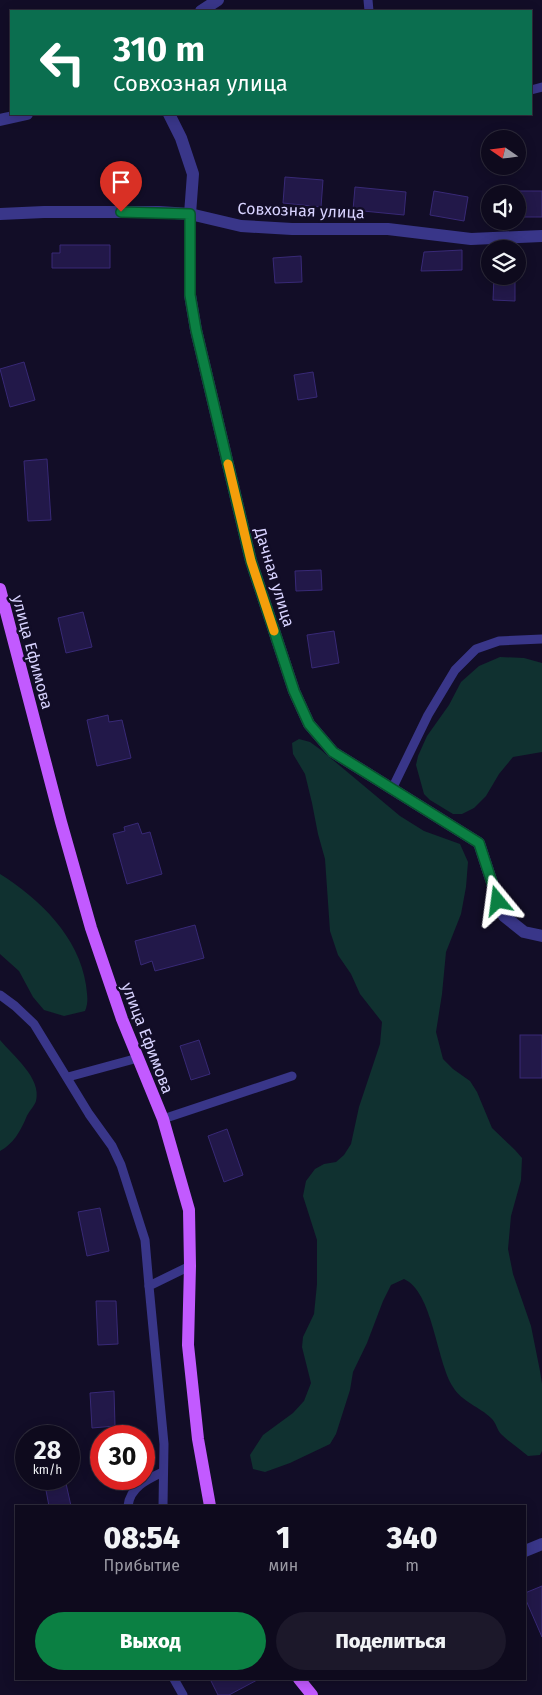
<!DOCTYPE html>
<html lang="ru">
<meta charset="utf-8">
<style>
:root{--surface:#0e0a1d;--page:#1c182a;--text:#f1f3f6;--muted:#9b9aa4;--line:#2e2b3b;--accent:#0b8043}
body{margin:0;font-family:"Fira Sans",sans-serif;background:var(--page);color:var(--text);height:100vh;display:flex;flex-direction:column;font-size:19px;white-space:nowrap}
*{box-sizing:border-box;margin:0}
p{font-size:16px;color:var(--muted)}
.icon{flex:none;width:28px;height:28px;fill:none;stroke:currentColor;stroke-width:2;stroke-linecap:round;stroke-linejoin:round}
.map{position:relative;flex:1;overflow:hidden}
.details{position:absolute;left:15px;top:1505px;width:511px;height:175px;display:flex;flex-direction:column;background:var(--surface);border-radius:0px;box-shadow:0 2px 12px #0003,0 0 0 1px var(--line)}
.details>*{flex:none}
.top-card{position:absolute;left:10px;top:10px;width:522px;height:105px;border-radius:0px;box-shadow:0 2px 12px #0003,0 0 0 1px var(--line);background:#0b6e4f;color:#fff;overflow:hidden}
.needle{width:32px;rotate:284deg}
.controls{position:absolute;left:481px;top:130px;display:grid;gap:10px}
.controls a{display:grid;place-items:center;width:45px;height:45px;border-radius:50%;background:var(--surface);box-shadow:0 2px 12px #0003,0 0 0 1px var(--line);font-size:25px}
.speed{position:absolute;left:15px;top:1425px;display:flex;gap:10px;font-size:25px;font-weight:700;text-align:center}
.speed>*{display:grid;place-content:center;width:65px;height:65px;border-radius:50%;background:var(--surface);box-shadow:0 2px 12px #0003,0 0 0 1px var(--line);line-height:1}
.speed small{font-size:12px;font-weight:400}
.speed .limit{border:8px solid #d22;background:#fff;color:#111}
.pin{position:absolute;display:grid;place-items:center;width:42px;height:42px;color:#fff;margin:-51px -21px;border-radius:50% 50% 50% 0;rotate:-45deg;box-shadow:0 0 5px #0007}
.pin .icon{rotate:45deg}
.me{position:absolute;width:55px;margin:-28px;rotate:344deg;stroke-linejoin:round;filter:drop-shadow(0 0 4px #0008)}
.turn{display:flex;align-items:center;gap:18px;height:105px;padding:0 20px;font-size:22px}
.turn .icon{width:65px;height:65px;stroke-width:2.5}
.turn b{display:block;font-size:35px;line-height:42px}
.eta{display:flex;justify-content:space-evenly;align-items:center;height:85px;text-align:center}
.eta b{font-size:30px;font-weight:800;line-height:35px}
.button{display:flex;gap:10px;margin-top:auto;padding:10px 20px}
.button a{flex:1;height:58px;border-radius:30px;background:var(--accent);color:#fff;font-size:20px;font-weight:800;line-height:58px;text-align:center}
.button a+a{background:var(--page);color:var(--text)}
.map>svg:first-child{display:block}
</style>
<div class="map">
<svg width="542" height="1695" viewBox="0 0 542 1695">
<rect width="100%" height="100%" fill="#120d27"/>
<g fill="#103130">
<path d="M 500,657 L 524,658 L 542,663 L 542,752 L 513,757 L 499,774 L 486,796 L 474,808 L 462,814 L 453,814 L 430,800 L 424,794 L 416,765 L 418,756 L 427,736 L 449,705 L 461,682 L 479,666 Z"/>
<path d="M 299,739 L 310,742 L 321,750 L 400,816 L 424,831 L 460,844 L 468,862 L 466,887 L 461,914 L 446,952 L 442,994 L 436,1032 L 443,1059 L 453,1069 L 470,1081 L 477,1092 L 492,1128 L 515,1150 L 522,1158 L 521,1180 L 511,1216 L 508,1249 L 513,1274 L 531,1326 L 540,1371 L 542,1384 L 542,1451 L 540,1455 L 528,1456 C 520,1449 509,1442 501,1434 C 497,1430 496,1422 491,1418 C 480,1407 462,1402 453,1387 C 436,1360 433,1292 404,1279 L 391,1285 L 383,1301 L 367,1343 L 353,1372 L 350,1390 L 336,1434 L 330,1444 L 290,1463 L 265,1472 L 253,1469 L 250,1455 L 263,1435 L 293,1413 L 304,1401 L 311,1383 L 302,1347 L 303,1337 L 314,1314 L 317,1284 L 317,1240 L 303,1196 L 306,1181 L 315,1169 L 324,1164 L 336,1162 L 344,1155 L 351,1144 L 359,1107 L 380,1044 L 382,1022 L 360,994 L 351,974 L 338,955 L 330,931 L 325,859 L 318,834 L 312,803 L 305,774 L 293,754 L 292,743 Z"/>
<path d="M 0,874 C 40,899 79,937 86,985 C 87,995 89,1002 85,1011 L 64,1016 L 44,1010 L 33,997 L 19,971 L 0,954 Z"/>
<path d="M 0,1040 C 13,1056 42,1078 36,1101 C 34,1107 28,1112 26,1118 C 20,1132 13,1144 0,1151 Z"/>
</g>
<g fill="#221849" stroke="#382976">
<path d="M 285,177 L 323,180 L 321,207 L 283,203 Z"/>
<path d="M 355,187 L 406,192 L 404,215 L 353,210 Z"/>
<path d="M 434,191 L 468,197 L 464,221 L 430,215 Z"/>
<rect x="518" y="191" width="24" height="26"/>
<path d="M 60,245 L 110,245 L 110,268 L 52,268 L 52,253 L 60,253 Z"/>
<path d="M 462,250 L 462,270 L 421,271 L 424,252 Z"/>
<path d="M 301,256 L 302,282 L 275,283 L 273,258 Z"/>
<path d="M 494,276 L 515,276 L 515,301 L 493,300 Z"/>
<path d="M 24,362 L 35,400 L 10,407 L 0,369 Z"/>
<path d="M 313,372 L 317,397 L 298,400 L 294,375 Z"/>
<path d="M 47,459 L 51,520 L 28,521 L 24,461 Z"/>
<path d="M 321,570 L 322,590 L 296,591 L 295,571 Z"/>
<path d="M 83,612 L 92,647 L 66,653 L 58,618 Z"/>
<path d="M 334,631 L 339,663 L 312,668 L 307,635 Z"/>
<path d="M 108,715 L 109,722 L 122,720 L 131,758 L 97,766 L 87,720 Z"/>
<path d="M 138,823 L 142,834 L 150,832 L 162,874 L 127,884 L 113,834 L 125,831 L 124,827 Z"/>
<path d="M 195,925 L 204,958 L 155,971 L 152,961 L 141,965 L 135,941 Z"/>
<rect x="520" y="1035" width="22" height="43"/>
<path d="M 199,1040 L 210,1074 L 191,1080 L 180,1046 Z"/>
<path d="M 227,1129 L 243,1175 L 224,1182 L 208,1136 Z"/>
<path d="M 100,1208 L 109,1251 L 87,1256 L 78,1212 Z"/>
<path d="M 96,1301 L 116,1301 L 118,1344 L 98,1345 Z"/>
<path d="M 114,1391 L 115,1426 L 92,1428 L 90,1393 Z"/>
<path d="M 51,1479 L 65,1479 L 71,1506 L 49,1506 L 44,1480 Z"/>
<path d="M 542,1586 L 542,1637 L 525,1598 L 525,1593 Z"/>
<path d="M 210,1679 L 259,1679 L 229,1695 L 218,1695 Z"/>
</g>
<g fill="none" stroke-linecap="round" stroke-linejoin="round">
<g stroke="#393689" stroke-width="9">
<path d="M 368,0 L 369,11"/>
<path d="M 531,90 L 542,87"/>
<path d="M 392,789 L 428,715 L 455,670 L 476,649 L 499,641 L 542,639"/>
<path d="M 0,995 L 15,1006 L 34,1024 L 89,1114 L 112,1146 L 121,1165 L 145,1240 L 149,1286"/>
<path d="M 68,1077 L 138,1058"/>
<path d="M 163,1119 L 292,1076"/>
<path d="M 128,1506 C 130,1487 148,1479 163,1472"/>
<path d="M 163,1506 L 164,1444 L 149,1286 L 190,1266"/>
<path d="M 174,1679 L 183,1695"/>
</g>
<g stroke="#393689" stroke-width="12">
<path d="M 201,11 L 218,0"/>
<path d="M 169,114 L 181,138 L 193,174 L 190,214 L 190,295 L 196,330 L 251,561 L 294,691 L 309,724 L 333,752 L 479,843 L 498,901 L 504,916 L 524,932 L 542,936"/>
<path d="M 0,120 L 27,114"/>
<path d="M 0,214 L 44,212 L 159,212 L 190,214 L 241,226 L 292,229 L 388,229 L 471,239 L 542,236"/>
</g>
<path stroke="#393689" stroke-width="12" d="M 525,1551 L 542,1544"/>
<g stroke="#c25aff" stroke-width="12">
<path d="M 0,589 L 61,822 L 91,928 L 122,1019 L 163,1119 L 189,1210 L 190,1266 L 188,1345 L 198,1439 L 210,1506"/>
<path d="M 299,1679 L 312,1695"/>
</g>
</g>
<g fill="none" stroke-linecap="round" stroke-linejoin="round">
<g stroke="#07532c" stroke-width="12">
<path id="route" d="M 121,212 L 190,214 L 190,295 L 196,330 L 251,561 L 294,691 L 309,724 L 333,752 L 479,843 L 498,901"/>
</g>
<use href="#route" stroke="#0b8043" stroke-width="9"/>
<path stroke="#f59e0b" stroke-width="9" d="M 228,464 L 251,561 L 274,631"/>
</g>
<g text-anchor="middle" stroke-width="5" stroke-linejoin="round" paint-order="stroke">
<g font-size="16" fill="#d8d3ff" stroke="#120d27">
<text transform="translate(301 210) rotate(2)" y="6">Совхозная улица</text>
<text transform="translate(275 577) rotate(73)" y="6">Дачная улица</text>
<text transform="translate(33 652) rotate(75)" y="6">улица Ефимова</text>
<text transform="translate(148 1038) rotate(69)" y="6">улица Ефимова</text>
</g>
</g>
</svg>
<div class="controls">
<a><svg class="needle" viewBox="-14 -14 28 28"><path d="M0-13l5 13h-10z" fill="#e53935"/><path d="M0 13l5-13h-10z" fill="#9b9aa4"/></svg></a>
<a><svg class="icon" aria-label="sound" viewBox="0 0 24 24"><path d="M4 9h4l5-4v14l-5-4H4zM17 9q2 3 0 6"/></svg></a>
<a><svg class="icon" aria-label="layers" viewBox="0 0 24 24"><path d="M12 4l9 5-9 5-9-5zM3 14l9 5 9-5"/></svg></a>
</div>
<div class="speed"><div>28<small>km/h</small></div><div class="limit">30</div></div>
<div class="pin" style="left:121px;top:212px;background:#d93025"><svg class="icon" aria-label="arrive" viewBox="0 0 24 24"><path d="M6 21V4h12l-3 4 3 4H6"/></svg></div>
<svg class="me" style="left:498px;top:901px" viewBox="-20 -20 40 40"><path d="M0-17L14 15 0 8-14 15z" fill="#0b8043" stroke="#fff" stroke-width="4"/></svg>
<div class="top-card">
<div class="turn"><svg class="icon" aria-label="left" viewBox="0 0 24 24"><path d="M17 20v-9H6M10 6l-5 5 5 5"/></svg><div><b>310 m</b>Совхозная улица</div></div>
</div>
<section class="details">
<div class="eta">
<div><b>08:54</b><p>Прибытие</p></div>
<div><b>1</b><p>мин</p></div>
<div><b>340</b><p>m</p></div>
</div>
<div class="button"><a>Выход</a><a>Поделиться</a></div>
</section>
</div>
